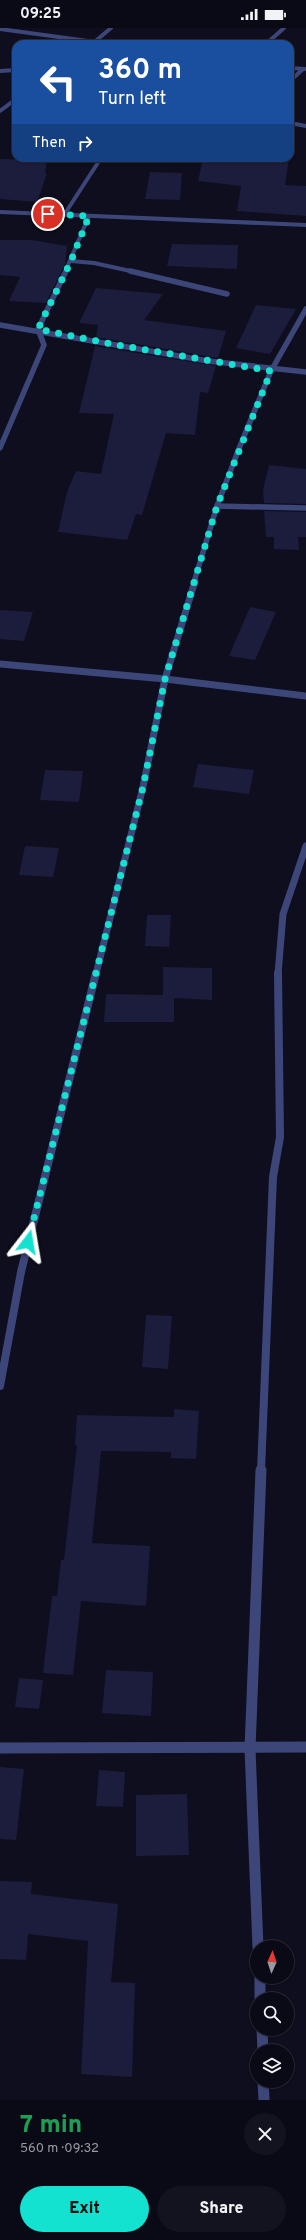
<!DOCTYPE html>
<meta charset="utf-8">
<style>
:root{--surface:#0a0a16;--page:#13131f;--text:#f1f3f6;--muted:#999aa1;--line:#2a2b35;--accent:#14e2d1}
body{margin:0;font-family:Overpass,sans-serif;background:var(--page);color:var(--text);height:100vh;display:flex;flex-direction:column;font-size:15px;white-space:nowrap}
*{box-sizing:border-box;margin:0}
p{font-size:13px;color:var(--muted)}
.icon{flex:none;width:22px;height:22px;fill:none;stroke:currentColor;stroke-width:2;stroke-linecap:round;stroke-linejoin:round}
.map{position:relative;height:2072px;overflow:hidden}
.sheet{display:flex;flex-direction:column;background:var(--surface);flex:1}
.sheet>*{flex:none}
.guide{position:absolute;left:12px;top:12px;width:282px;height:122px;border-radius:12px;box-shadow:0 1px 3px #0004,0 0 0 1px var(--line);background:#1a4fa0;color:#fff;overflow:hidden}
.needle{width:26px;rotate:3deg}
.buttons{position:absolute;left:250px;top:1912px;display:grid;gap:8px}
.buttons a{display:grid;place-items:center;width:44px;height:44px;border-radius:50%;background:var(--surface);box-shadow:0 1px 3px #0004,0 0 0 1px var(--line);font-size:20px}
.pin{position:absolute;display:grid;place-items:center;width:34px;height:34px;color:#fff;margin:-17px;border:2px solid #fff;border-radius:50%;box-shadow:0 1px 4px #0007}
.me{position:absolute;width:44px;margin:-22px;rotate:14deg;stroke-linejoin:round;filter:drop-shadow(0 0 3px #0008)}
.turn{display:flex;align-items:center;gap:14px;height:84px;padding:0 20px;font-size:18px}
.turn .icon{width:52px;height:52px;stroke-width:2.5}
.turn b{display:block;font-size:28px;line-height:34px}
.then{display:flex;align-items:center;height:38px;padding:0 20px;background:#0003;gap:8px;font-size:15px}
.round{display:grid;place-items:center;flex:none;width:42px;height:42px;border-radius:21px;background:var(--page)}
.overview{display:flex;align-items:center;justify-content:space-between;height:68px;padding:0 20px}
h1{font-size:24px;font-weight:800;line-height:30px;color:#1e9e55}
.primary-button{display:flex;gap:8px;margin-top:auto;padding:8px 20px}
.primary-button a{flex:1;height:46px;border-radius:24px;background:var(--accent);color:#111;font-size:16px;font-weight:800;line-height:46px;text-align:center}
.primary-button a+a{background:var(--page);color:var(--text)}
.status{display:flex;justify-content:space-between;align-items:center;height:28px;padding:0 20px;background:var(--surface);direction:ltr}
.status svg{height:11px;fill:currentColor}
.map>svg:first-child{display:block}
</style>
<div class="status"><b>09:25</b><svg viewBox="0 0 49 12"><path d="M0 12V9h3v3zM5 12V6h3v6zM10 12V3h3v9zM15 12V0h3v12zM26 1h20v11H26zM47 4h2v5h-2z"/></svg></div>
<div class="map">
<svg width="306" height="2072" viewBox="0 0 306 2072">
<rect width="100%" height="100%" fill="#0e0e1e"/>
<g fill="#1c1c3d">
<path d="M 203,130 L 289,130 L 285,157 L 306,158 L 306,188 L 237,183 L 241,158 L 198,153 Z"/>
<path d="M 0,131 L 47,132 L 45,145 L 47,145 L 37,174 L 0,171 Z"/>
<path d="M 150,144 L 182,145 L 180,172 L 145,171 Z"/>
<path d="M 0,212 L 32,212 L 67,218 L 65,236 L 46,275 L 9,273 L 20,249 L 0,247 Z"/>
<path d="M 172,216 L 238,217 L 237,241 L 167,238 Z"/>
<path d="M 96,260 L 163,266 L 144,292 L 226,303 L 218,330 L 96,309 L 98,297 L 79,295 Z"/>
<path d="M 256,277 L 296,281 L 270,326 L 236,320 Z"/>
<path d="M 95,318 L 216,338 L 208,365 L 200,364 L 195,407 L 166,405 L 142,487 L 136,486 L 127,512 L 58,504 L 67,464 L 76,443 L 101,446 L 114,386 L 79,385 Z"/>
<path d="M 269,437 L 306,441 L 306,476 L 264,475 L 263,462 Z"/>
<path d="M 264,483 L 306,484 L 306,509 L 298,509 L 299,522 L 274,521 L 274,509 L 266,509 Z"/>
<path d="M 250,579 L 276,584 L 255,632 L 229,628 Z"/>
<path d="M 0,582 L 33,584 L 24,613 L 0,611 Z"/>
<path d="M 198,736 L 254,742 L 249,766 L 193,759 Z"/>
<path d="M 45,742 L 83,743 L 79,774 L 40,772 Z"/>
<path d="M 25,818 L 59,820 L 53,849 L 19,847 Z"/>
<path d="M 147,887 L 171,887 L 169,919 L 145,918 Z"/>
<path d="M 163,939 L 212,940 L 212,972 L 174,970 L 174,994 L 104,994 L 106,966 L 163,967 Z"/>
<path d="M 146,1287 L 172,1288 L 168,1341 L 142,1339 Z"/>
<path d="M 174,1381 L 199,1383 L 196,1431 L 171,1430 L 171,1424 L 101,1423 L 92,1515 L 150,1518 L 146,1578 L 81,1573 L 73,1647 L 43,1645 L 52,1568 L 57,1568 L 61,1532 L 64,1532 L 77,1417 L 75,1417 L 77,1387 L 174,1389 Z"/>
<path d="M 106,1642 L 153,1644 L 151,1688 L 102,1685 Z"/>
<path d="M 19,1650 L 43,1652 L 39,1681 L 15,1679 Z"/>
<path d="M 0,1739 L 24,1741 L 16,1812 L 0,1811 Z"/>
<path d="M 99,1742 L 125,1744 L 123,1779 L 96,1778 Z"/>
<path d="M 187,1766 L 189,1827 L 136,1828 L 136,1767 Z"/>
<path d="M 0,1853 L 32,1854 L 31,1866 L 118,1876 L 111,1954 L 135,1955 L 132,2049 L 81,2046 L 88,1913 L 28,1906 L 26,1932 L 0,1931 Z"/>
</g>
<g fill="none" stroke-linecap="round" stroke-linejoin="round">
<g stroke="#3d4679" stroke-width="4">
<path d="M 0,1 L 110,16"/>
<path d="M 92,16 L 111,0"/>
<path d="M 266,16 L 284,0"/>
<path d="M 290,40 L 305,41"/>
<path d="M 0,43 L 16,42"/>
<path d="M 290,53 L 303,41"/>
<path d="M 0,83 L 16,71"/>
<path d="M 290,95 L 306,98"/>
<path d="M 0,184 L 306,197"/>
<path d="M 64,187 L 101,130"/>
<path d="M 71,233 L 94,235 L 135,244"/>
<path d="M 65,244 L 89,188"/>
</g>
<g stroke="#3d4679" stroke-width="5.5">
<path d="M 130,243 L 227,266"/>
<path d="M 0,297 L 208,333 L 306,344"/>
<path d="M 0,420 L 44,317 L 38,301 L 66,243"/>
<path d="M 217,478 L 306,480"/>
<path d="M 194,554 L 217,478 L 240,418 L 271,343 L 306,281"/>
</g>
<g stroke="#3d4679" stroke-width="7">
<path d="M 0,636 L 165,651 L 306,668"/>
<path d="M 96,946 L 143,759 L 165,651 L 195,553"/>
<path d="M 278,946 L 283,886 L 306,818"/>
</g>
<g stroke="#3d4679" stroke-width="8">
<path d="M 0,1358 L 21,1244 L 96,945"/>
<path d="M 261,1443 L 273,1149 L 280,1109 L 278,945"/>
</g>
<g stroke="#3d4679" stroke-width="11">
<path d="M 0,1720 L 306,1719"/>
<path d="M 258,1919 L 250,1721 L 261,1442"/>
<path d="M 260,1949 L 260,1971"/>
<path d="M 262,2001 L 263,2023"/>
<path d="M 263,2053 L 264,2072"/>
</g>
</g>
<g fill="none" stroke-linecap="round" stroke-linejoin="round">
<path stroke="#14e2d1" stroke-width="7" stroke-dasharray="0 12.6" d="M 28,1214 L 143,759 L 165,651 L 217,478 L 271,343 L 112,316 L 38,301 L 71,233 L 89,188 L 48,186"/>
</g>
</svg>
<div class="buttons">
<a><svg class="needle" viewBox="-14 -14 28 28"><path d="M0-13l5 13h-10z" fill="#e53935"/><path d="M0 13l5-13h-10z" fill="#999aa1"/></svg></a>
<a><svg class="icon" aria-label="search" viewBox="0 0 24 24"><circle cx="10" cy="10" r="6"/><path d="M15 15l6 6"/></svg></a>
<a><svg class="icon" aria-label="layers" viewBox="0 0 24 24"><path d="M12 4l9 5-9 5-9-5zM3 14l9 5 9-5"/></svg></a>
</div>
<div class="pin" style="left:48px;top:186px;background:#d93025"><svg class="icon" aria-label="arrive" viewBox="0 0 24 24"><path d="M6 21V4h12l-3 4 3 4H6"/></svg></div>
<svg class="me" style="left:28px;top:1214px" viewBox="-20 -20 40 40"><path d="M0-17L14 15 0 8-14 15z" fill="#14e2d1" stroke="#fff" stroke-width="4"/></svg>
<div class="guide">
<div class="turn"><svg class="icon" aria-label="left" viewBox="0 0 24 24"><path d="M17 20v-9H6M10 6l-5 5 5 5"/></svg><div><b>360 m</b>Turn left</div></div>
<div class="then">Then<svg class="icon" aria-label="right" viewBox="0 0 24 24"><path d="M7 20v-9h11M14 6l5 5-5 5"/></svg></div>
</div>
</div>
<section class="sheet">
<div class="overview"><div><h1>7 min</h1><p>560 m · 09:32</p></div><a class="round"><svg class="icon" aria-label="close" viewBox="0 0 24 24"><path d="M6 6l12 12M18 6L6 18"/></svg></a></div>
<div class="primary-button"><a>Exit</a><a>Share</a></div>
</section>
